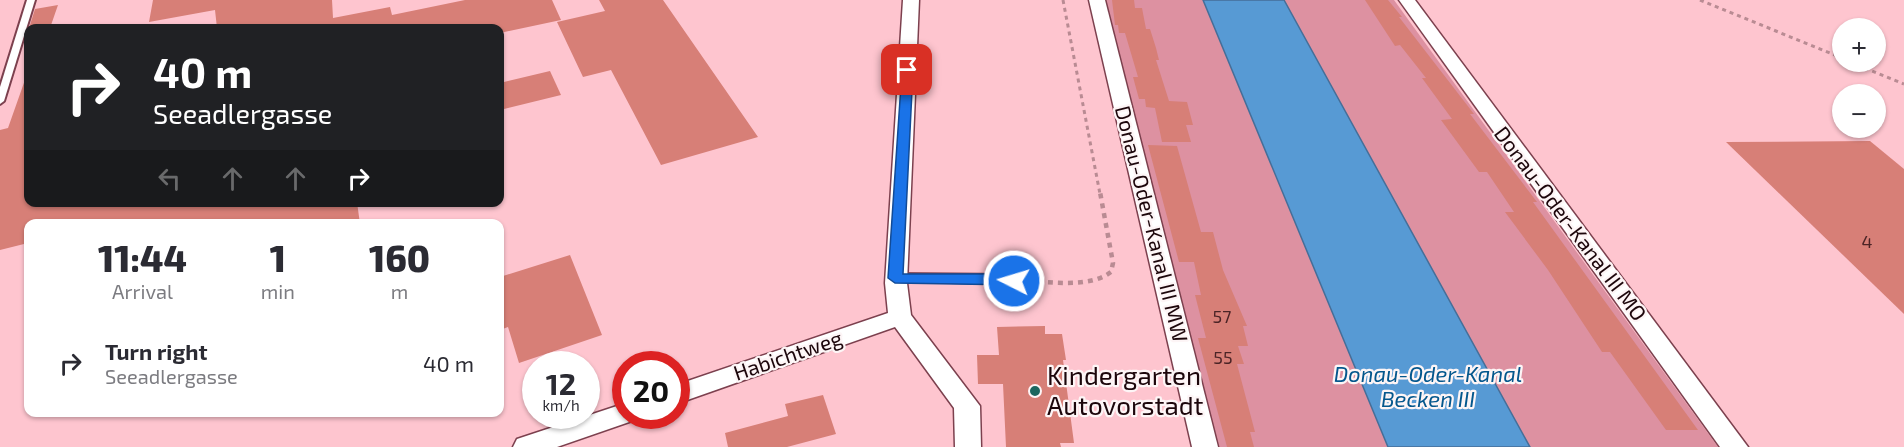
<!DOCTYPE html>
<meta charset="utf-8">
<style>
:root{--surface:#fff;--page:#f7f7f7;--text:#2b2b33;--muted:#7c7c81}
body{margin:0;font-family:"Exo 2",sans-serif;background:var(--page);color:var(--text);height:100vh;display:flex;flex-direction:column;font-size:22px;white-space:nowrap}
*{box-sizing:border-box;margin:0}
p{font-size:20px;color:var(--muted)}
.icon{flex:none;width:33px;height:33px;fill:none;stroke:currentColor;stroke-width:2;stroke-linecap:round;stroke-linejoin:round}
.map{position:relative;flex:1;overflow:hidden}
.side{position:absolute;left:24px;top:219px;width:480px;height:198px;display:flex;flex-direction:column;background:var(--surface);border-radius:12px;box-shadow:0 2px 4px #0004}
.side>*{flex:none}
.hud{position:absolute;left:24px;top:24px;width:480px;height:183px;border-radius:12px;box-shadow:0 2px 4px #0004;background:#202124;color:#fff;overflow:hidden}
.buttons{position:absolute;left:1832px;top:18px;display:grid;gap:12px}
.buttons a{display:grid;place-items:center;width:54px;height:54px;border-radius:50%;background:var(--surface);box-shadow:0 2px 4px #0004;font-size:30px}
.speed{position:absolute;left:522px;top:351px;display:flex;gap:12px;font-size:30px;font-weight:700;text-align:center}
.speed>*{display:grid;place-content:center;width:78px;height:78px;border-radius:50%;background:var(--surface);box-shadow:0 2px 4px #0004;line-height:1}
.speed small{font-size:15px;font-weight:400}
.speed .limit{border:9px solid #d22;background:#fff;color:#111}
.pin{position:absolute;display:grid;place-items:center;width:51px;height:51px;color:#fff;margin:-26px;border-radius:12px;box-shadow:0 3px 9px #0006}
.me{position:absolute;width:66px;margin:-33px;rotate:275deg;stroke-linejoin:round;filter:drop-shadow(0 0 4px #0008)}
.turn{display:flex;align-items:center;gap:21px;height:126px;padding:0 30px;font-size:27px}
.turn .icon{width:78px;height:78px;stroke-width:2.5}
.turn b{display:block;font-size:42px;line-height:51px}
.lanes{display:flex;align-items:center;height:57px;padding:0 30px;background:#0003;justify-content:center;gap:30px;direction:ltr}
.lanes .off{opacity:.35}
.eta{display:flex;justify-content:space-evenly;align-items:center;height:102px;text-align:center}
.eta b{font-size:36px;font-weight:800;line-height:42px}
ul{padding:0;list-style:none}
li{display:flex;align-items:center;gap:18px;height:84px;padding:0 30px}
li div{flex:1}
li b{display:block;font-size:22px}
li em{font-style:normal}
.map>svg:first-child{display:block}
</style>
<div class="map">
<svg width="1904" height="447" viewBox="0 0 1904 447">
<rect width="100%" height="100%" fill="#fec5cf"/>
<g fill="#dd91a1">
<path d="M 1103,0 L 1203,0 L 1388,447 L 1216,447 Z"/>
<path d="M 1284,0 L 1394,0 L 1718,447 L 1530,447 Z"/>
</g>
<path fill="#579ad4" stroke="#456e98" stroke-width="1.5" d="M 1203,0 L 1284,0 L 1530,447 L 1388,447 Z"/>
<g fill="#d77f77">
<path d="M 153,0 L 332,0 L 333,18 L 390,7 L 392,15 L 465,0 L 552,0 L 561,20 L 500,33 L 500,28 L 217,28 L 215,10 L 149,22 Z"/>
<path d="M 599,0 L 663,0 L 758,137 L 661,165 L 611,70 L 583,77 L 557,22 L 605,11 Z"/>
<path d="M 1112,0 L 1134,0 L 1135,8 L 1142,8 L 1146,29 L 1150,29 L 1156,48 L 1159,60 L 1156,60 L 1169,101 L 1187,102 L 1193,125 L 1186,125 L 1191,142 L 1162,142 L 1155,108 L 1146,107 L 1145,99 L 1139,99 L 1133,77 L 1138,77 L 1125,33 L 1119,33 L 1118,25 L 1115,25 Z"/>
<path d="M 1365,0 L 1388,0 L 1402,17 L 1399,17 L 1474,114 L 1470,114 L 1537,202 L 1533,202 L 1698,430 L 1666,430 L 1610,352 L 1602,352 L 1548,270 L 1505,212 L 1514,212 L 1487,172 L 1479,172 L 1441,120 L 1452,119 L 1422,78 L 1426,78 L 1400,45 L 1395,46 Z"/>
<path d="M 58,5 L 50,28 L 29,28 L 35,9 Z"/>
<path d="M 550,71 L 561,95 L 500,110 L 500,83 Z"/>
<path d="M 26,77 L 28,77 L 28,202 L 357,202 L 360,224 L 28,224 L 28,243 L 0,250 L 0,130 L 8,128 Z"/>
<path d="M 1870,141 L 1904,169 L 1904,314 L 1726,142 Z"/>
<path d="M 1148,145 L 1177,146 L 1201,232 L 1213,232 L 1223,270 L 1247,326 L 1243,326 L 1248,346 L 1238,346 L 1244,364 L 1237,364 L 1255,432 L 1250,432 L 1254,447 L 1227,447 L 1198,338 L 1206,338 L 1195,295 L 1201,295 L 1194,262 L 1179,262 Z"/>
<path d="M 570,255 L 602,335 L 519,363 L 508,327 L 500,330 L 500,277 Z"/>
<path d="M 1045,326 L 1045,334 L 1062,334 L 1066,360 L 1063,360 L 1074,443 L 1060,443 L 1061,447 L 1006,447 L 1003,384 L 978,384 L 977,355 L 999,355 L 997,327 Z"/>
<path d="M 823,395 L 836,434 L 787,447 L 728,447 L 725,433 L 788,416 L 785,404 Z"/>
</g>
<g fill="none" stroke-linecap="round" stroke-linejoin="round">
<g stroke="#7c404e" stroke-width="4">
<g id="lane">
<path d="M 27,0 L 35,0 L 4,101 L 0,104 L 0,87 Z"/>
<path d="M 895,274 L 1014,275 L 1018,276 L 1020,281 L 1014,285 L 1009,283 L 891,281 L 889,278 L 891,275 Z"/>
</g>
</g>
<g stroke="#7c404e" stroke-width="3">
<g id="street">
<path d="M 903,0 L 919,0 L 907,283 L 911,315 L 980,406 L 981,447 L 955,447 L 954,408 L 895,327 L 676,404 L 676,385 L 888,313 L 885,283 Z"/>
<path d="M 1089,0 L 1105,0 L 1218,447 L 1192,447 Z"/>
<path d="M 1399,0 L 1415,0 L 1748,447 L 1720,447 Z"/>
<path d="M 626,403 L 626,416 L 638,416 L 635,420 L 557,447 L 513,447 L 517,439 Z"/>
</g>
</g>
<g stroke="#b98b93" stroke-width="3" stroke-dasharray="4 4" stroke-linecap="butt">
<path d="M 1063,0 L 1100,194"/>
<path d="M 1700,0 L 1842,58"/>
<path d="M 1850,62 L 1904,84"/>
</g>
<path stroke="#b98b93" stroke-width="4.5" stroke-dasharray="5 5" stroke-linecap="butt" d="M 1028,281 C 1053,282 1090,288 1111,272 L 1113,263 L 1100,192"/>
<use href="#lane" fill="#fff" fill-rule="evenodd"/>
<use href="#street" fill="#fff" fill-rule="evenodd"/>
</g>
<path fill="#1a73e8" stroke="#114b97" stroke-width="1.5" d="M 907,66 L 913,70 L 903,274 L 1014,274 L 1022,279 L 1020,285 L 895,283 L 888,278 L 902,70 Z"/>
<circle fill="#1b665f" stroke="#fdf5f6" stroke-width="2" cx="1035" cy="391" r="6"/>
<g text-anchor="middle" stroke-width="4.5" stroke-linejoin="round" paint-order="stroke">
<g font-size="18" fill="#4b2426">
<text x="1867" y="248">4</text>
<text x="1222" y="323">57</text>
<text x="1223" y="364">55</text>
</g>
<g font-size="21" fill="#1c060b" stroke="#fdf5f6">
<text transform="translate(1151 224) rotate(76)" y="7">Donau-Oder-Kanal III MW</text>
<text transform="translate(1570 224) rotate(53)" y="7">Donau-Oder-Kanal III MO</text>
<text transform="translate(788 356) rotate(-19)" y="7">Habichtweg</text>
</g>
<g font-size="22" font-style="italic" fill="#04578d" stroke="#fdf5f6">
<text x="1428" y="382">Donau-Oder-Kanal<tspan x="1428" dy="25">Becken III</tspan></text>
</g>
<g font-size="26" fill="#1c060b" stroke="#fdf5f6" text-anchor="start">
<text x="1047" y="385">Kindergarten<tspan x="1047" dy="30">Autovorstadt</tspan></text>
</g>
</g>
</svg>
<div class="buttons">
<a>+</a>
<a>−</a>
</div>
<div class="speed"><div>12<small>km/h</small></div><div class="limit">20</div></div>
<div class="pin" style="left:907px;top:70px;background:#d93025"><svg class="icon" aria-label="arrive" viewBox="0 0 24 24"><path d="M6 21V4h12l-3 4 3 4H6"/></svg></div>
<svg class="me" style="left:1014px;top:281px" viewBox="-20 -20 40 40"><circle r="17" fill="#1a73e8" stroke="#fff" stroke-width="3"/><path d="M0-11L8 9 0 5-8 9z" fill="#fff"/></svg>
<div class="hud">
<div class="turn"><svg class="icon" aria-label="right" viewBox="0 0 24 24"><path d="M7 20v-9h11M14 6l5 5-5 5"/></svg><div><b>40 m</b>Seeadlergasse</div></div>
<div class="lanes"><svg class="icon off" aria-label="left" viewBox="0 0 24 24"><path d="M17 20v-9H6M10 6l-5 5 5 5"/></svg><svg class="icon off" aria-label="ahead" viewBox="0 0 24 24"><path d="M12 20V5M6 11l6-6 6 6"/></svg><svg class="icon off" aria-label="ahead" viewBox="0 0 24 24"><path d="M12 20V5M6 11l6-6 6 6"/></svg><svg class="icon" aria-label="right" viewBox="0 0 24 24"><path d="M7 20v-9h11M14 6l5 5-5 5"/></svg></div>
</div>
<section class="side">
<div class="eta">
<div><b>11:44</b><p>Arrival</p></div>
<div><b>1</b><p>min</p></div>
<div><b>160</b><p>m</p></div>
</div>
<ul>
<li><svg class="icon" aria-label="right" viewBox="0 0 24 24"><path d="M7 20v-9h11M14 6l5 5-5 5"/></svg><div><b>Turn right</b><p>Seeadlergasse</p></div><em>40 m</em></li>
</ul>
</section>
</div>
